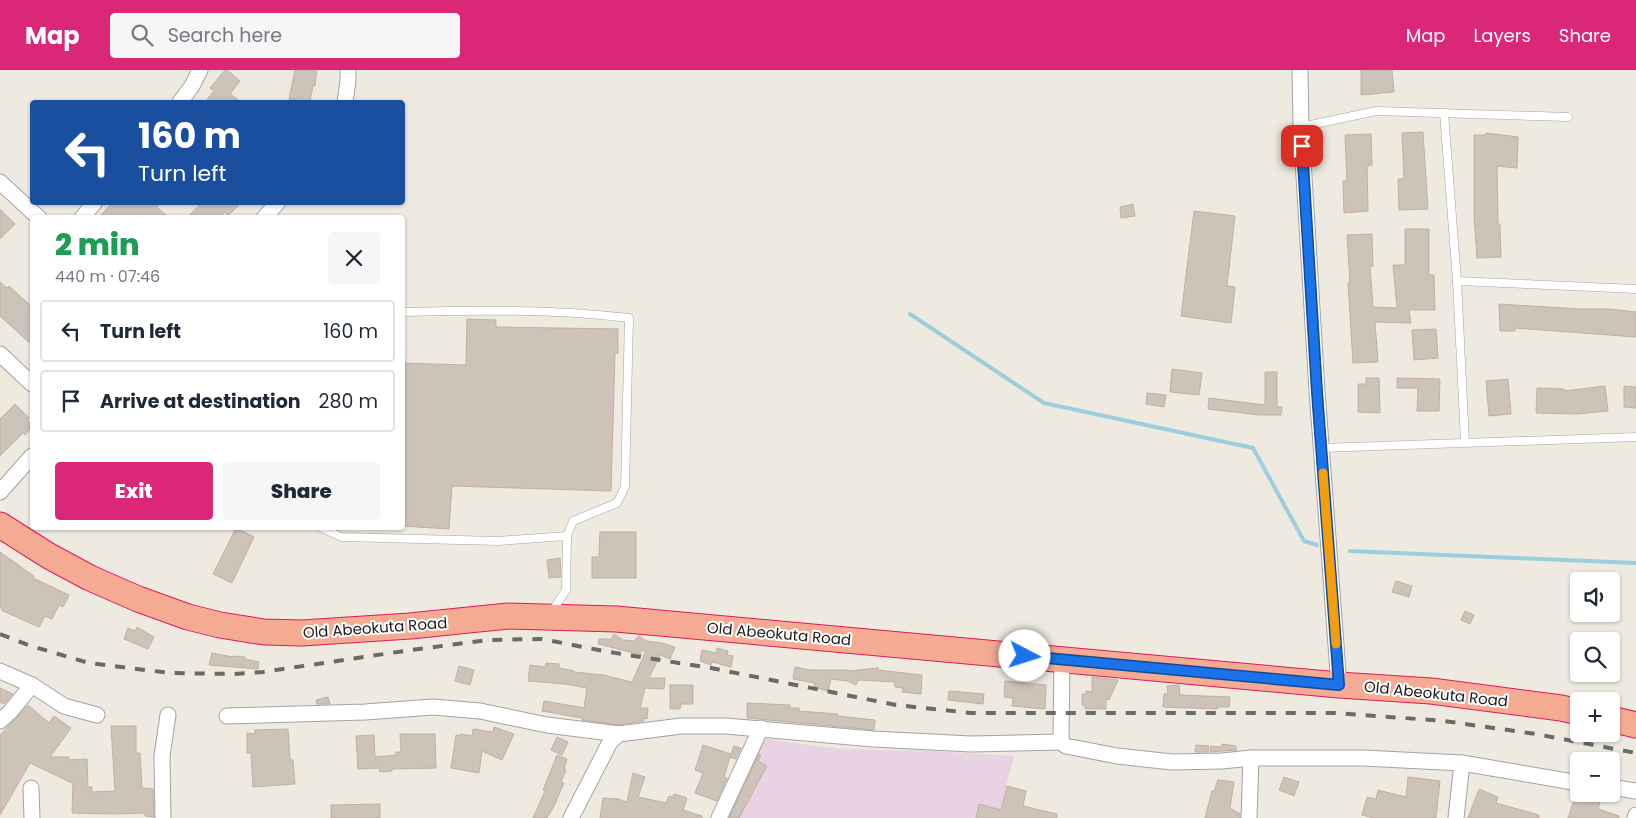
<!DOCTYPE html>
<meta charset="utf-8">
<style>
:root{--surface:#fff;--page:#f6f6f7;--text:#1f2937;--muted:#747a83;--line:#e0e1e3;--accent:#db2777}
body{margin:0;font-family:Poppins,sans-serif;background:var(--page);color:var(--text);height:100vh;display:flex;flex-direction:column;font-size:19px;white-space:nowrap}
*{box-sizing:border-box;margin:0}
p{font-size:16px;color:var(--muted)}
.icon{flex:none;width:28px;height:28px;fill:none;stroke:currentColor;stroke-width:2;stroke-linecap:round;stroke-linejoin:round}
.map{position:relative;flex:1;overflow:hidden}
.panel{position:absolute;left:30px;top:145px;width:375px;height:315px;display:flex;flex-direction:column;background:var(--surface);border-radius:5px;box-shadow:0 1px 4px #0004}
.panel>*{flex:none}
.hud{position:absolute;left:30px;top:30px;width:375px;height:105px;border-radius:5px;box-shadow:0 1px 4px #0004;background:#1a4fa0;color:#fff;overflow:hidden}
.buttons{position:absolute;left:1570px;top:502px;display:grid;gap:10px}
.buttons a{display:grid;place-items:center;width:50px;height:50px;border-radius:5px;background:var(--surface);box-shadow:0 1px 4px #0004;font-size:25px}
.pin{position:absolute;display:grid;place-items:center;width:42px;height:42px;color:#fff;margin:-21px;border-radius:10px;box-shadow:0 2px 8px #0006}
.me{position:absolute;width:55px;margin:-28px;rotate:95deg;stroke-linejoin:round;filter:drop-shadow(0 0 4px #0008)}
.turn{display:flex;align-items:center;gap:18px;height:105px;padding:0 25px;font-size:22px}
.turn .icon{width:65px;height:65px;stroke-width:2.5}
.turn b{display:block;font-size:35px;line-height:42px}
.round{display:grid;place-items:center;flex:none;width:52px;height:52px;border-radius:5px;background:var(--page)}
.headline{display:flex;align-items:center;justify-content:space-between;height:85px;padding:0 25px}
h1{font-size:30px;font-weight:800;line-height:38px;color:#1e9e55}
.action{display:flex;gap:10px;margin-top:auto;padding:10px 25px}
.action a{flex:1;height:58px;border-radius:5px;background:var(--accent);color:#fff;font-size:20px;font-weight:800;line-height:58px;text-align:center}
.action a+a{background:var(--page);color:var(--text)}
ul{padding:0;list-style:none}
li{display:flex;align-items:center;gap:15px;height:62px;margin:0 10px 8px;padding:0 15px;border:2px solid var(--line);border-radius:5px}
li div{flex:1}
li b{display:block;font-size:19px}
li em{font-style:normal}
header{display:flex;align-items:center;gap:30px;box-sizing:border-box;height:70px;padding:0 25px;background:var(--accent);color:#fff}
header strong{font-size:24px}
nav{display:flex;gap:28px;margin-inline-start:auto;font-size:18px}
.search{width:350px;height:45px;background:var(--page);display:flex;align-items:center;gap:12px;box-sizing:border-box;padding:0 18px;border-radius:5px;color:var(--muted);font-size:19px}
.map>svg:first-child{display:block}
</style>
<header>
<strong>Map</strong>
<div class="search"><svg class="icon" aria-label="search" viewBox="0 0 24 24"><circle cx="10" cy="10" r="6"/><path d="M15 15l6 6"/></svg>Search here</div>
<nav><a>Map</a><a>Layers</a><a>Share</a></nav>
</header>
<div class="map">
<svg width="1636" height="748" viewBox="0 0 1636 748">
<rect width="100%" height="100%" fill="#eeeae0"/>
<path fill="#e8d2e3" d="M 759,668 L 839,679 L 932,681 L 1014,686 L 998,748 L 722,748 Z"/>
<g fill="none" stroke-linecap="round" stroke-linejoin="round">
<g stroke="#9dcedf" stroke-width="4">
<path d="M 910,244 L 1044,333 L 1253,378 L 1304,471 L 1317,475"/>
<path d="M 1350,481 L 1636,493"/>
</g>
</g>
<g fill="#cec3b9" stroke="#c0b0a2">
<path d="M 225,0 L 227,0 L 240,11 L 230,24 L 241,32 L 205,32 L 214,21 L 210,18 Z"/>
<path d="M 295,0 L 317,0 L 315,16 L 313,15 L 310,32 L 298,32 L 298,30 L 289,29 Z"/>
<path d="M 1361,0 L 1392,0 L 1394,22 L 1361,25 Z"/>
<path d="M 1423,62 L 1428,139 L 1399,140 L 1398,109 L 1404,109 L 1402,63 Z"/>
<path d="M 1486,63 L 1518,67 L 1517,98 L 1497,96 L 1498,154 L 1500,154 L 1501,187 L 1477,188 L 1474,145 L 1474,65 L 1486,65 Z"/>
<path d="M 1371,64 L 1372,95 L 1367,96 L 1368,141 L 1344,143 L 1343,111 L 1347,111 L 1345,65 Z"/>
<path d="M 113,132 L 161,132 L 157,137 L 169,148 L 98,148 Z"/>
<path d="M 202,132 L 242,132 L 228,146 L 225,142 L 219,148 L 187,148 Z"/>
<path d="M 1133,134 L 1135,146 L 1121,148 L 1120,137 Z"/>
<path d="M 0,139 L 15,154 L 0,169 Z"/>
<path d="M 1194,141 L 1235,146 L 1227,216 L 1235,217 L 1231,253 L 1181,246 Z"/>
<path d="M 1405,159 L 1429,159 L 1429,205 L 1434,205 L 1435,240 L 1409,240 L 1411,253 L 1375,252 L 1378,292 L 1353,293 L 1348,213 L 1350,213 L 1347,165 L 1372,164 L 1373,196 L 1370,197 L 1373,237 L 1397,238 L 1393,195 L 1405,195 Z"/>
<path d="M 0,212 L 7,218 L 9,216 L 32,237 L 32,275 L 0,246 Z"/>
<path d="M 1499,234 L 1580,239 L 1610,239 L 1636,242 L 1636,267 L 1515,258 L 1515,261 L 1500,261 Z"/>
<path d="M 467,249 L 496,250 L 496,257 L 618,259 L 618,283 L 615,283 L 611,421 L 452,416 L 449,459 L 402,456 L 402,293 L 466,295 Z"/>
<path d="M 1436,259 L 1438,288 L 1414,290 L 1412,260 Z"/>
<path d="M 1172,299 L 1202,303 L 1199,325 L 1170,322 Z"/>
<path d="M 1265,302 L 1277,302 L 1277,337 L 1282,337 L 1281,345 L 1260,345 L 1208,339 L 1209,328 L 1265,335 Z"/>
<path d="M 1366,308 L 1379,308 L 1380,343 L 1358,342 L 1358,314 L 1366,314 Z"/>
<path d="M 1397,308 L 1440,309 L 1439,341 L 1417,341 L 1418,318 L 1397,318 Z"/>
<path d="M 1508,309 L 1511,344 L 1489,346 L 1486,311 Z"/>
<path d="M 1605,316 L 1608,341 L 1576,344 L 1536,343 L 1537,318 L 1564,319 L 1564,321 Z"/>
<path d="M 1624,316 L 1636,317 L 1636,338 L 1624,337 Z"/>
<path d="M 1147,323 L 1166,325 L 1164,337 L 1146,334 Z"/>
<path d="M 15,334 L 29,348 L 27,350 L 32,356 L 25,365 L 23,363 L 0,386 L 0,349 Z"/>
<path d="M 236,458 L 254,467 L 232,513 L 213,504 Z"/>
<path d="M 600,462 L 636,462 L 636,508 L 592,508 L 592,487 L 599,487 Z"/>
<path d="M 0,482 L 34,506 L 33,508 L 69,525 L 63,537 L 59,535 L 52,549 L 45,546 L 39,557 L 3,541 L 0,537 Z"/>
<path d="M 560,488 L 561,507 L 549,508 L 547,490 Z"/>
<path d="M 1396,511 L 1412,516 L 1409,527 L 1392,522 Z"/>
<path d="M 1465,541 L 1474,545 L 1470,554 L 1461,550 Z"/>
<path d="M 137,557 L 154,567 L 148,579 L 124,569 L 128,558 L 135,561 Z"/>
<path d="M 614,564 L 623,570 L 634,571 L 639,566 L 646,571 L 662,573 L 675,577 L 670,589 L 660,585 L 649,608 L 665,608 L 664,619 L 645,618 L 640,638 L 648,638 L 647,649 L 644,648 L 644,651 L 619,655 L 582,650 L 582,648 L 542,641 L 544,631 L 584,638 L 587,618 L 565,614 L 528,611 L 530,595 L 545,597 L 546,593 L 559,594 L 559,598 L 574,601 L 574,602 L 603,605 L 632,612 L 646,581 L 639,581 L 642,585 L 598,574 L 599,569 L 611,569 Z"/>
<path d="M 717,578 L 728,581 L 727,585 L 733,586 L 731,597 L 712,592 L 711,595 L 700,591 L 702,580 L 716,583 Z"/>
<path d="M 212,583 L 233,587 L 233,586 L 245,587 L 245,589 L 259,592 L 258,599 L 209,595 Z"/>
<path d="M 459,596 L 474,600 L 470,615 L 455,611 Z"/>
<path d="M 795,597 L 810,600 L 848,600 L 848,601 L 878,598 L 878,600 L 922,605 L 921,624 L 902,622 L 903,618 L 895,617 L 895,612 L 858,610 L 856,615 L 848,611 L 831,609 L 828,621 L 814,617 L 815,613 L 793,609 Z"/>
<path d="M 1092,607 L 1118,610 L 1109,630 L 1106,629 L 1106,639 L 1085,639 L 1085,635 L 1082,635 L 1082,624 L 1086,624 L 1086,621 L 1092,622 Z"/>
<path d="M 1005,611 L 1046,615 L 1045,639 L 1012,636 L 1013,628 L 1004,627 Z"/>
<path d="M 670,615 L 693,615 L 693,634 L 681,634 L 680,639 L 670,639 Z"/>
<path d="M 1179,615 L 1180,625 L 1230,627 L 1229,637 L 1217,637 L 1217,639 L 1163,637 L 1164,624 L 1168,624 L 1167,616 Z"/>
<path d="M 0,618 L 13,624 L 4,634 L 0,632 Z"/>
<path d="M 949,621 L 984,624 L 983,634 L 948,630 Z"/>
<path d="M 328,627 L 330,634 L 317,634 L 316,630 Z"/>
<path d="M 747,633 L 790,635 L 790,638 L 799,638 L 799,641 L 838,644 L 837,646 L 875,650 L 874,660 L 747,648 Z"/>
<path d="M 28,635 L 49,653 L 54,646 L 71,658 L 50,687 L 69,687 L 69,690 L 87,689 L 88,717 L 92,717 L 92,722 L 115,721 L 111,656 L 136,656 L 136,683 L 140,683 L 142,718 L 153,719 L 154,747 L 145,746 L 145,743 L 114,744 L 72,743 L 73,714 L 74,714 L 30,693 L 0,745 L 0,665 Z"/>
<path d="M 494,657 L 514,664 L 502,690 L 482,681 L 479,703 L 451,698 L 456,665 L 460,666 L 460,664 L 472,666 L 473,659 L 493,662 Z"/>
<path d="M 288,659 L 290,690 L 293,690 L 295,714 L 253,717 L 251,683 L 247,683 L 247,663 L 255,664 L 255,660 Z"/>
<path d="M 400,664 L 435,664 L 436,698 L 392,699 L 392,701 L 380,702 L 379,698 L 358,699 L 356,666 L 374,665 L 375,687 L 396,685 L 396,682 L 401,682 Z"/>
<path d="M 557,667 L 568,672 L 562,685 L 551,680 Z"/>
<path d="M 1222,674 L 1236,676 L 1236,680 L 1210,682 L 1211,676 L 1221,677 Z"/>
<path d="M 703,675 L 731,684 L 724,707 L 727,708 L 717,731 L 695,723 L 703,703 L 695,700 Z"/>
<path d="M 1196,675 L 1209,676 L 1208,682 L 1195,682 Z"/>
<path d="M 734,676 L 741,678 L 736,689 L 730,687 Z"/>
<path d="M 759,684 L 761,685 L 758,691 L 767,696 L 739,748 L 729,748 Z"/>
<path d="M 557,685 L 567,689 L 564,699 L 566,700 L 561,712 L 564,713 L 554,736 L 547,748 L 533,748 L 545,721 L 543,720 Z"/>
<path d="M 633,703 L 645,707 L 638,727 L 666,733 L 669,726 L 673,727 L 674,724 L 687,728 L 683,740 L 702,746 L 702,748 L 600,748 L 603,728 L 618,729 L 627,732 Z"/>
<path d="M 1284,707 L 1299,712 L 1294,726 L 1279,720 Z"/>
<path d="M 1408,707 L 1440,711 L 1436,748 L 1374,748 L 1362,745 L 1367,727 L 1376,729 L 1378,720 L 1406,727 Z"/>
<path d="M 1218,710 L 1234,712 L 1230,738 L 1240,744 L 1240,748 L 1205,748 L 1212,721 L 1214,721 Z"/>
<path d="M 1007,716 L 1026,721 L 1023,736 L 1057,744 L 1057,748 L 976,748 L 979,734 L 1001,740 Z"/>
<path d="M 1479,719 L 1498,727 L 1496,733 L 1539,745 L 1539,748 L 1468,748 Z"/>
<path d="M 1576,724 L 1594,724 L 1602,726 L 1598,739 L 1619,746 L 1619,748 L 1568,748 Z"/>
<path d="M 380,734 L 380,748 L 331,748 L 331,735 Z"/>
</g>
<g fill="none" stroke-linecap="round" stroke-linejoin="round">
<g stroke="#a3a3a3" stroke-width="9">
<g id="service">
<path d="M 1444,43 L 1457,211 L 1465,372"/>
<path d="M 1301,57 L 1376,41 L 1568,47"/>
<path d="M 1457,211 L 1636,219"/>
<path d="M 402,242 C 478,240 554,239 629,248 L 625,417 L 617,433 L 573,451 L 567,466 L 566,520 L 551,543"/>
<path d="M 1321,378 L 1636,367"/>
<path d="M 322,458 L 341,467 L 498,471 L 567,466"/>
</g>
</g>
<g stroke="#a3a3a3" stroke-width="17">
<g id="minor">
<path d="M 1300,0 L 1301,57 L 1317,321 L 1339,615"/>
<path d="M 180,32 L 192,16 L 200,0"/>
<path d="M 345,32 L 348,11 L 348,0"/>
<path d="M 0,112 L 39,148"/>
<path d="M 82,148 L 95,132"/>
<path d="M 264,148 L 278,132"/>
<path d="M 0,284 L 32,314"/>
<path d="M 0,422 L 32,386"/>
<path d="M 0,601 L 32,615 L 64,636 L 97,645"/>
<path d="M 227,646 L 365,642 L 433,637 L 480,641 L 547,655 L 619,664"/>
<path d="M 0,651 L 10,642 L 32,615"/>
<path d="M 1061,672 L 1062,589"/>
<path d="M 1611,717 L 1636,721"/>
<path d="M 31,718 L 32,748"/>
<path d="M 163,748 L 162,686 L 168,645"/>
<path d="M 571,748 L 610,672 L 619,664 L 681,656 L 726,656 L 873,669 L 971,674 L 1061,672 L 1066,676 L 1117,686 L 1172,692 L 1222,691 L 1251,688 L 1363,688 L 1462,693 L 1579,713"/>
<path d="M 719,748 L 761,658"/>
<path d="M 1249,748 L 1251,688"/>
<path d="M 1456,748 L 1462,693"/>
<path d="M 1635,748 L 1636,745"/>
</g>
</g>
<g stroke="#e01957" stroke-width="27">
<g id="trunk">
<path d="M 0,455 L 49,486 L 90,508 L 138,529 L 188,547 L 220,555 L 264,562 L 302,563 L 410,556 L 508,546 L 616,549 L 1339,615 L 1431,621 L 1561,638 L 1579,642"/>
<path d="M 1611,649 L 1636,655"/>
</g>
</g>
<use href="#service" stroke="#fff" stroke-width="8"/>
<use href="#minor" stroke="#fff" stroke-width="15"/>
<use href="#trunk" stroke="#f5ab93" stroke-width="25"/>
<path stroke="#6a6a6a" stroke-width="4" stroke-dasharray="10 10" stroke-linecap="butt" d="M 0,564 L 28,575 L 89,593 L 170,603 L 233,604 L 263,602 L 411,580 L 488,570 L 542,569 L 609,582 L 711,598 L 896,635 L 971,643 L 1337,643 L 1444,651 L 1536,664 L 1636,683"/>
</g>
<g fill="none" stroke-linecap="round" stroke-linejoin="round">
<g stroke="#114b97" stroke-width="12">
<path id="route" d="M 1025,586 L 1339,615 L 1317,322 L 1302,76"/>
</g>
<use href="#route" stroke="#1a73e8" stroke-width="9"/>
<path stroke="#f59e0b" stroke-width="9" d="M 1323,403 L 1336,574"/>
</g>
<g text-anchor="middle" stroke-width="4" stroke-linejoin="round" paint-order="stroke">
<g font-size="15" fill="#1c1c1c" stroke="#fff">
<text transform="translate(375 558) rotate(-4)" y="5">Old Abeokuta Road</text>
<text transform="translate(779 564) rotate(5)" y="5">Old Abeokuta Road</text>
<text transform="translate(1436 624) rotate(6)" y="5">Old Abeokuta Road</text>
</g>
</g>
</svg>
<div class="buttons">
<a><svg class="icon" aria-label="sound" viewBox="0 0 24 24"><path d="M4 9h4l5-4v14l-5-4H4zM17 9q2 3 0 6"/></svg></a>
<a><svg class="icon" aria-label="search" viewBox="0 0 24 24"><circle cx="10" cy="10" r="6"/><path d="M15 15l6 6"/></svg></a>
<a>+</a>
<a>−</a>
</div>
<div class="pin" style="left:1302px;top:76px;background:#d93025"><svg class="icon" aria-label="arrive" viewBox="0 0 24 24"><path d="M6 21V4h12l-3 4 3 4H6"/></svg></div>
<svg class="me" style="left:1025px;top:586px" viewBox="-20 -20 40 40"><circle r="19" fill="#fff"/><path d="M0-13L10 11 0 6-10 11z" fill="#1a73e8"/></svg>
<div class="hud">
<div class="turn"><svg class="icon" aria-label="left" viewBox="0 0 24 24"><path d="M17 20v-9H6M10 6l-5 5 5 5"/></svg><div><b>160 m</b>Turn left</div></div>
</div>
<section class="panel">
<div class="headline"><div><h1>2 min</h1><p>440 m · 07:46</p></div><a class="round"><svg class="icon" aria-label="close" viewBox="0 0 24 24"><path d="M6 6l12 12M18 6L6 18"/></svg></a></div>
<ul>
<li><svg class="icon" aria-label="left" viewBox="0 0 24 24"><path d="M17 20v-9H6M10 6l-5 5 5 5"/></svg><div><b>Turn left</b></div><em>160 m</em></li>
<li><svg class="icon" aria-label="arrive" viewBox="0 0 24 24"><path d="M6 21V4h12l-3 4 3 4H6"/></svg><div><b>Arrive at destination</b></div><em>280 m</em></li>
</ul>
<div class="action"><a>Exit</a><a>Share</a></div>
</section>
</div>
